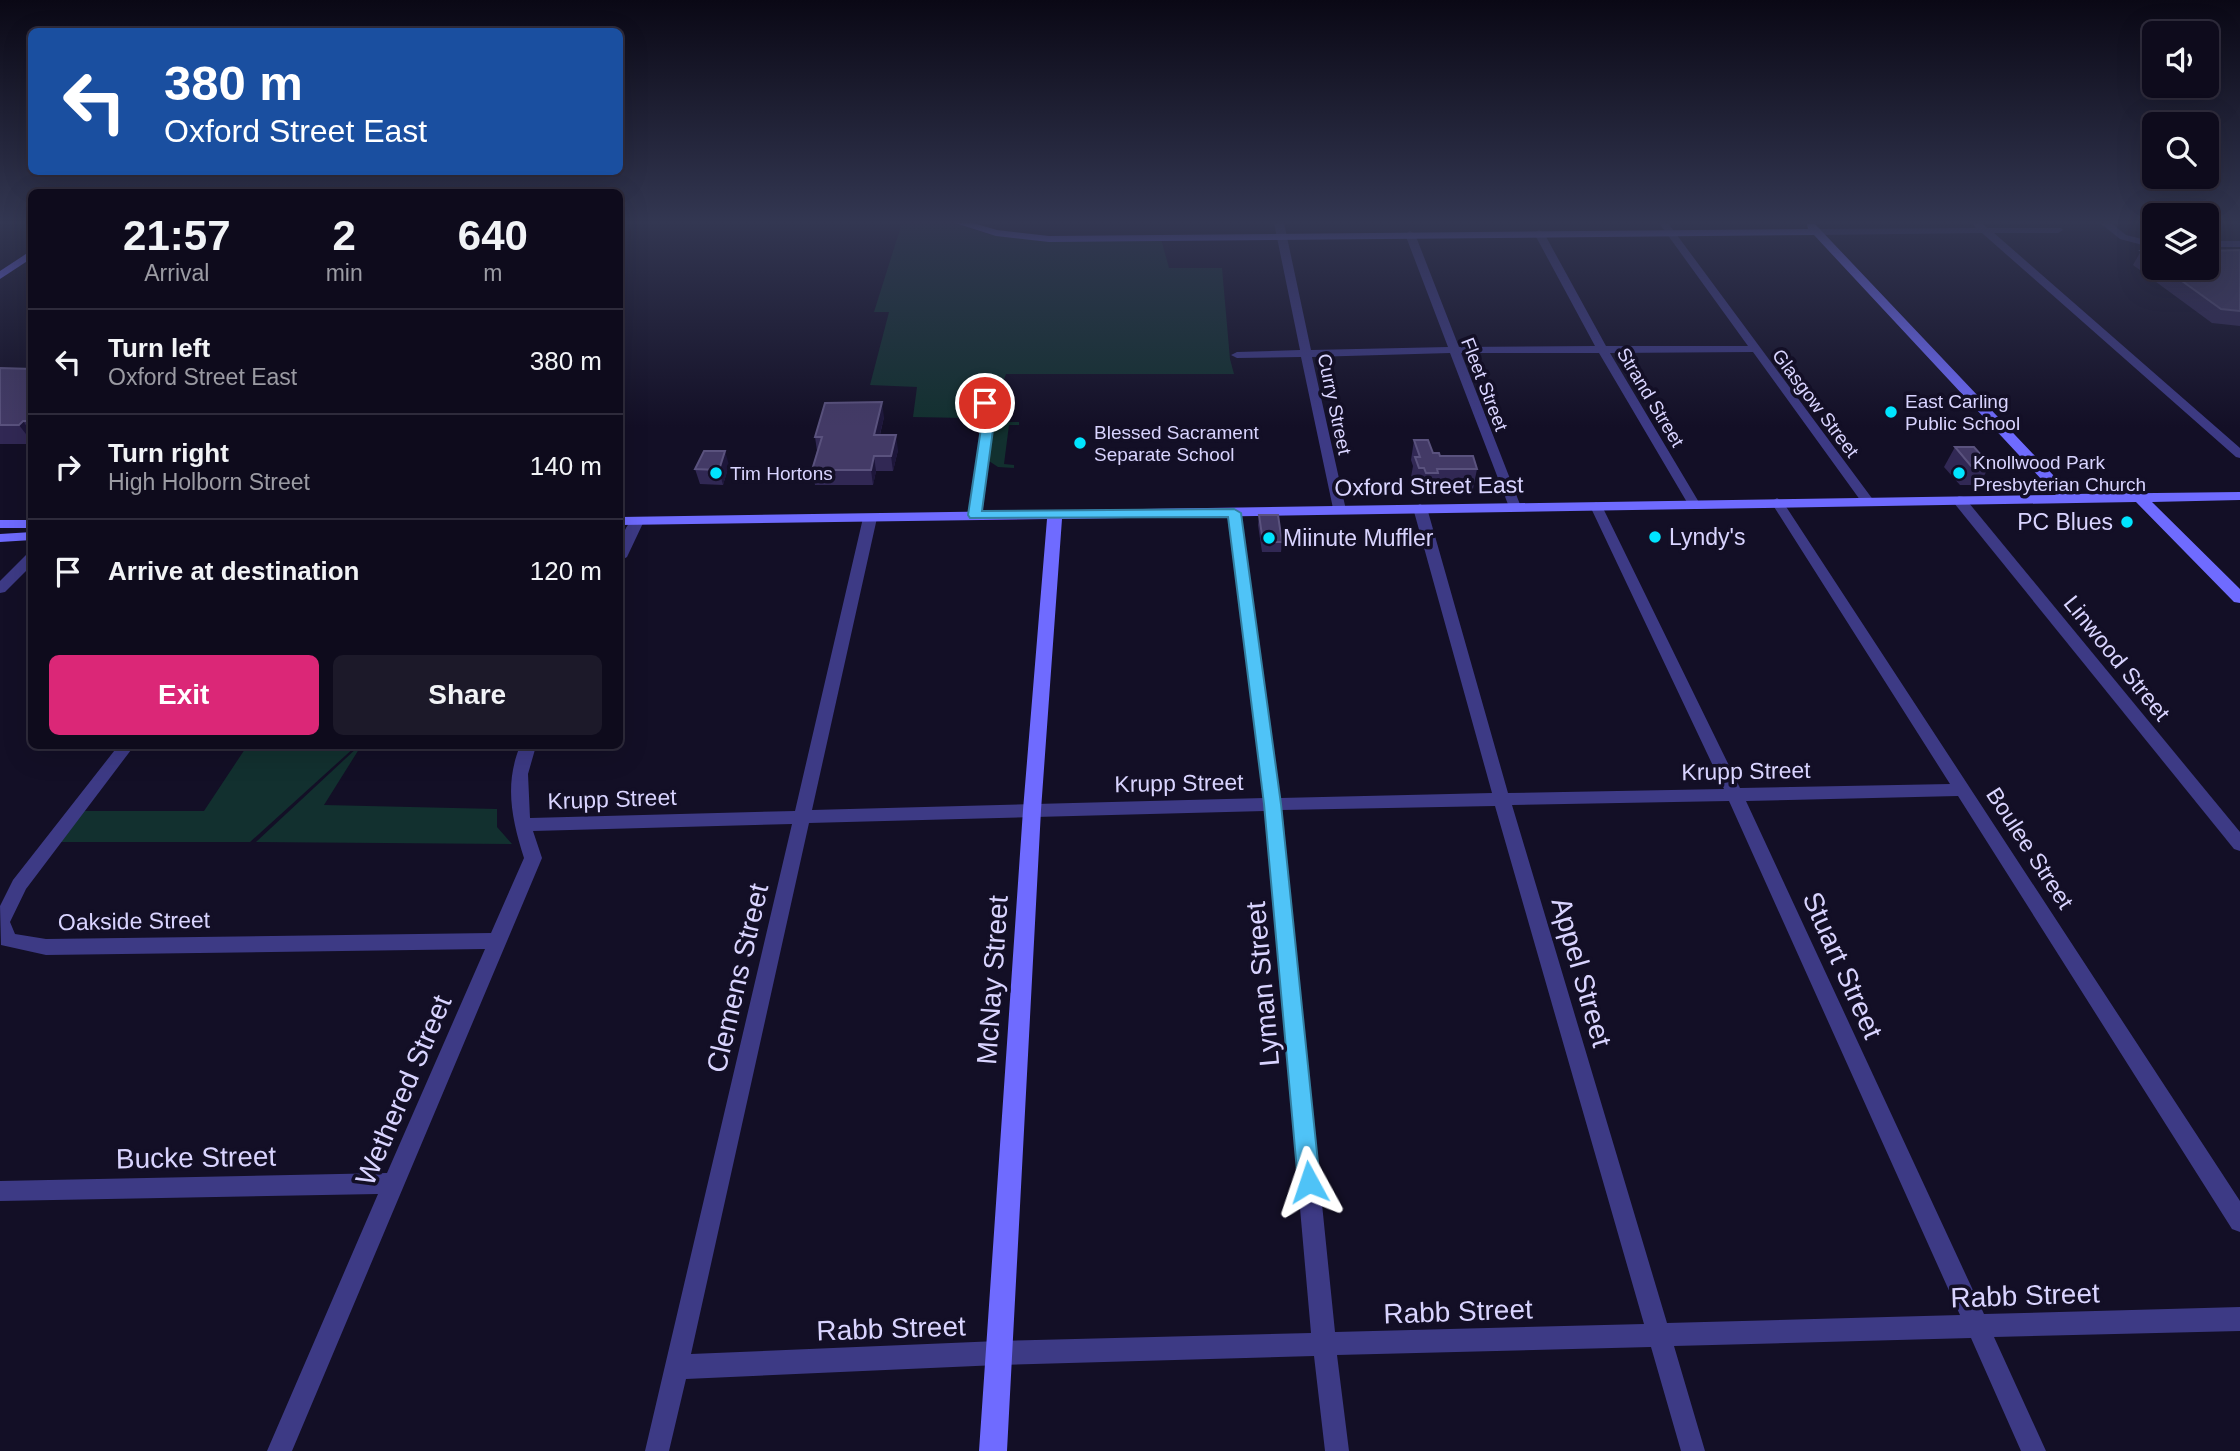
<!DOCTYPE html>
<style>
:root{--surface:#0e0b1c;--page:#1c1929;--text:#f1f3f6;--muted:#9b9ba3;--line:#2e2b3b;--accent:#db2777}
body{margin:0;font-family:Helvetica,sans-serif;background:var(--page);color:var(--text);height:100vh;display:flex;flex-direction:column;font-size:26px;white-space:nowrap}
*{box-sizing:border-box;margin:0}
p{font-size:23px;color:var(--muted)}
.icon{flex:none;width:38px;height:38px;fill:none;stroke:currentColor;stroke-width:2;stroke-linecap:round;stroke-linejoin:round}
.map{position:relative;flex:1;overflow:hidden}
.panel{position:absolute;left:28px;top:189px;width:595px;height:560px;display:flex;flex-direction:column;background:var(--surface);border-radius:10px;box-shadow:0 7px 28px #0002,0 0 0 2px var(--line)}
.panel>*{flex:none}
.hud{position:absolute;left:28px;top:28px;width:595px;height:147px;border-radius:10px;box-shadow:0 7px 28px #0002,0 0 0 2px var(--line);background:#1a4fa0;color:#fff;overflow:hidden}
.buttons{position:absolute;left:2142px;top:21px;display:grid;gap:14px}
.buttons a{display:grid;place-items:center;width:77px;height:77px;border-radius:10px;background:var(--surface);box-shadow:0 7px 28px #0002,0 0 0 2px var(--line);font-size:35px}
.pin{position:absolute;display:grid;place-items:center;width:60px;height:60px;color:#fff;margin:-30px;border:4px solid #fff;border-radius:50%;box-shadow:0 2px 7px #0007}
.me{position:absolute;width:77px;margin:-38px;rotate:355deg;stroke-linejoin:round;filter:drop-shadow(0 0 5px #0008)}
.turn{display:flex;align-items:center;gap:24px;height:147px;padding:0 21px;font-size:32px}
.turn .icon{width:91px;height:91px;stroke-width:2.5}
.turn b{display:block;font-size:49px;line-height:60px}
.eta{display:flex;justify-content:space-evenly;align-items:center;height:119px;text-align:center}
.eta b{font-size:42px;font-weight:700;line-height:49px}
.action{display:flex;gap:14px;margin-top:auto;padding:14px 21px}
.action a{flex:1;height:80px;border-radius:10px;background:var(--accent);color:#fff;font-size:28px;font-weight:700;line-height:80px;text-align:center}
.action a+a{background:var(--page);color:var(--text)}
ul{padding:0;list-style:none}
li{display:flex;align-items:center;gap:21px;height:105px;padding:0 21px;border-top:2px solid var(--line)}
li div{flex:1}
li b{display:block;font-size:26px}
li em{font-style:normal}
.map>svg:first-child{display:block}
</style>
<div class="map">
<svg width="2240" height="1451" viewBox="0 0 2240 1451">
<rect width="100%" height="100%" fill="#130f26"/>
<g fill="#12302f">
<path d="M 902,223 L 952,223 L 988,234 L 1035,240 L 1161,239 L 1169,268 L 1222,268 L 1230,359 L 1234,374 L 1006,374 L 1001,388 L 968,387 L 966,418 L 913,417 L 917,387 L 870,385 L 889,312 L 874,312 Z"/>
<path d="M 1004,422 L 1019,422 L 1019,425 L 1009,425 L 1004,464 L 1014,465 L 1014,468 L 998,467 L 989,461 L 993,428 Z"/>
<path d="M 247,746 L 356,746 L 250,842 L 61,842 L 83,811 L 204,811 Z"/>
<path d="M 359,746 L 361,746 L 324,805 L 497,809 L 497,827 L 512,844 L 256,842 Z"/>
</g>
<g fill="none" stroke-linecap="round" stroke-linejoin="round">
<g fill="#3d3a85" fill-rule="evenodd">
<path d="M 1274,223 L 1284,223 L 1311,350 L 1448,347 L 1405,234 L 1410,231 L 1415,234 L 1459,347 L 1595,346 L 1534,233 L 1539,230 L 1544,233 L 1606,346 L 1748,346 L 1659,223 L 1668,223 L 1874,501 L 1868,505 L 1863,504 L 1753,352 L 1610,353 L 1700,504 L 1694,508 L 1688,504 L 1599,353 L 1461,353 L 1521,507 L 1515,511 L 1509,507 L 1450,353 L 1312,357 L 1346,510 L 1339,514 L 1334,513 L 1301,357 L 1237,358 L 1231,355 L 1237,352 L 1300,350 Z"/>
<path d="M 1972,223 L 1982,223 L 1987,228 L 2061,228 L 2063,230 L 2058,233 L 1994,233 L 2240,448 L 2240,458 L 2236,457 L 1982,233 L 1817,235 L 1812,232 L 1817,229 L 1976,228 Z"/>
<path d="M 2100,223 L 2111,223 L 2126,235 L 2154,242 L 2154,248 L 2120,239 Z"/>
<rect x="2207" y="241" width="33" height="6"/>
<path d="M 980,392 L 986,395 L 995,415 L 982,515 L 975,519 L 968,515 L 983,415 L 974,395 Z"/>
<path d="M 1959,496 L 1964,497 L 2240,832 L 2240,851 L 2234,849 L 1954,503 L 1953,500 Z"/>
<path d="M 1777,498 L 1783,502 L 2240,1201 L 2240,1232 L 2232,1229 L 1958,796 L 1746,801 L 1984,1314 L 2240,1307 L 2240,1331 L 1994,1337 L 2046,1451 L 2021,1451 L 1971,1338 L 1674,1346 L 1705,1451 L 1681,1451 L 1651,1347 L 1337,1355 L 1349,1451 L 1325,1451 L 1314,1356 L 998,1365 L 686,1379 L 669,1451 L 645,1451 L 792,824 L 533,831 L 542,858 L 292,1451 L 267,1451 L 378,1194 L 0,1201 L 0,1181 L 387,1173 L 485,949 L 46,955 L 1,945 L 0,906 L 13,880 L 118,746 L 134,746 L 26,889 L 10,922 L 15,934 L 46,939 L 491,933 L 524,858 C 512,820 504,785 520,746 L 536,746 L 528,774 L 530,818 L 795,811 L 863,518 L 870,514 L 877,518 L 812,810 L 1264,798 L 1227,513 L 1234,509 L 1241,513 L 1280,798 L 1492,793 L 1413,508 L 1420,504 L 1427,508 L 1508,793 L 1724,789 L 1590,506 L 1596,502 L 1602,506 L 1740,788 L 1950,784 L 1771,502 ZM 1729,801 L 1960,1315 L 1667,1323 L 1512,805 ZM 1495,806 L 1644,1324 L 1335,1332 L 1282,810 ZM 1265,811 L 1311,1333 L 998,1341 L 691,1354 L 809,823 Z"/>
<path d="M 637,517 L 644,521 L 627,557 L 620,561 C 620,546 622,524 637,517 Z"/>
<path d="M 32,553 L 32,565 L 5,592 L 0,593 L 0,581 L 27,554 Z"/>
</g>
<g fill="#6f6bff" fill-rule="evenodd">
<path d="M 955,223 L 973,223 L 997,230 L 1049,236 L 1808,229 L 1807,224 L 1815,224 L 2071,494 L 2240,492 L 2240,500 L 2152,502 L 2240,589 L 2240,603 L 2234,602 L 2136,502 L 1062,519 L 1041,810 L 1007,1451 L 979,1451 L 1023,810 L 1047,519 L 620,525 L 620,517 L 2056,495 L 1814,235 L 1049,242 L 996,236 Z"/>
<path d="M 32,250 L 32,258 L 0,279 L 0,271 Z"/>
<rect x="0" y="520" width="32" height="8"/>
<path d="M 32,532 L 32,540 L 0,542 L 0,534 Z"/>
</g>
</g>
<g fill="#312854">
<path d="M 2240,250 L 2240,326 L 2212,323 L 2133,265 L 2141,251 L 2154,251 L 2154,268 L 2207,268 Z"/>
<path d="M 0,368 L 32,369 L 32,444 L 0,444 Z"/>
<path d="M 884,417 L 880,435 L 898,450 L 893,471 L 876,471 L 873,485 L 815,485 L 812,470 L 817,451 L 815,437 Z"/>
<path d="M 1414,440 L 1433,453 L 1477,469 L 1473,489 L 1435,489 L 1434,493 L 1422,493 L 1420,488 L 1415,488 L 1411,477 L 1413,466 L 1411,460 Z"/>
<path d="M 1955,447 L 1990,465 L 1979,485 L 1960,485 L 1944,467 Z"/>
<path d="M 729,465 L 723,485 L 700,484 L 695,469 Z"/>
<path d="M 1259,515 L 1282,542 L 1281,552 L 1262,552 L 1258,525 Z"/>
</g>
<g fill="#1d163a">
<path d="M 882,402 L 884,417 L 876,450 L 874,435 Z"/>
<path d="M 23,421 L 32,434 L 32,442 L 19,425 Z"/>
<path d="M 896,435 L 898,450 L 893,471 L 891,456 Z"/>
<path d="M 725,451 L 729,465 L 723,485 L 719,470 Z"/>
<path d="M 874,456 L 876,471 L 873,485 L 871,470 Z"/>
</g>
<g fill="#433a66" stroke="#5a527e" stroke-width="2">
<path d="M 2240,250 L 2240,311 L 2221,309 L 2164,268 L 2207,268 L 2207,251 Z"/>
<path d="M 2141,251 L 2154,251 L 2154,261 Z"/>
<path d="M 0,368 L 32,369 L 32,421 L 23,421 L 19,425 L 0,425 Z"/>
<path d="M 882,402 L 874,435 L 896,435 L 891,456 L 874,456 L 871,470 L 812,470 L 822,437 L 815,437 L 825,403 Z"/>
<path d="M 1414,440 L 1428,440 L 1433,453 L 1439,453 L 1440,456 L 1473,456 L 1477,469 L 1437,469 L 1438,473 L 1426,473 L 1424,468 L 1419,468 L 1415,457 L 1420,457 Z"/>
<path d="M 1955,447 L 1974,447 L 1990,465 L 1971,466 Z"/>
<path d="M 704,451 L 725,451 L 719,470 L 695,469 Z"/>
<path d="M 1259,515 L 1278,515 L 1282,542 L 1263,542 Z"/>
</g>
<linearGradient id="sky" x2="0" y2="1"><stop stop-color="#0a0815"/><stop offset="0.52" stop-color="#333752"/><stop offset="1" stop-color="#333752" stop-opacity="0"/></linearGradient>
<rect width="2240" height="427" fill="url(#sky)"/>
<path fill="#4fc3f7" stroke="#337fa1" stroke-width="2" d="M 981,400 L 989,400 L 995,415 L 982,511 L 1234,509 L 1241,513 L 1281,804 L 1320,1182 L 1317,1190 L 1309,1193 L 1301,1190 L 1298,1182 L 1264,804 L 1228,517 L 970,518 L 968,515 L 983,415 Z"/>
<g fill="#00e5ff" stroke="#130f26" stroke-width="2.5">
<circle cx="1891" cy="412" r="7"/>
<circle cx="1080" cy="443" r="7"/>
<circle cx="716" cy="473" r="7"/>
<circle cx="1959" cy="473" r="7"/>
<circle cx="2127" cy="522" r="7"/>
<circle cx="1655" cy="537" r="7"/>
<circle cx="1269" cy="538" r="7"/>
</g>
<g text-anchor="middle" stroke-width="7" stroke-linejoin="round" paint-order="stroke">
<g font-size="19" fill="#d9d4ff" stroke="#130f26">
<text transform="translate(1485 384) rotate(69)" y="7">Fleet Street</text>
<text transform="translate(1651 397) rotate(59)" y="7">Strand Street</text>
<text transform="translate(1816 403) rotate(53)" y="7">Glasgow Street</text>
<text transform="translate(1335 404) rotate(78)" y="7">Curry Street</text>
</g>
<g font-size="19" fill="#d9d4ff" stroke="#130f26" text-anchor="start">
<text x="1905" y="408">East Carling<tspan x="1905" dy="22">Public School</tspan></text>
<text x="1094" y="439">Blessed Sacrament<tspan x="1094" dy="22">Separate School</tspan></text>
<text x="1973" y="469">Knollwood Park<tspan x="1973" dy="22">Presbyterian Church</tspan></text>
<text x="730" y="480">Tim Hortons</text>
</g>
<g font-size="23" fill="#d9d4ff" stroke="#130f26">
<text transform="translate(1429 486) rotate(-1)" y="8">Oxford Street East</text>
<text transform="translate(2117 658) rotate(51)" y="8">Linwood Street</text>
<text transform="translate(1746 771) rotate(-1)" y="8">Krupp Street</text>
<text transform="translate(1179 783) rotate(-1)" y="8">Krupp Street</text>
<text transform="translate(612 799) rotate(-2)" y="8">Krupp Street</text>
<text transform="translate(2030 848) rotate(57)" y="8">Boulee Street</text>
<text transform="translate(134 921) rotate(-1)" y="8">Oakside Street</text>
</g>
<g font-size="23" fill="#d9d4ff" stroke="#130f26" text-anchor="start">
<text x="2113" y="530" text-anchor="end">PC Blues</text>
<text x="1669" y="545">Lyndy's</text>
<text x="1283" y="546">Miinute Muffler</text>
</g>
<g font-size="28" fill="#d9d4ff" stroke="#130f26">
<text transform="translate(1843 965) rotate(66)" y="10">Stuart Street</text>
<text transform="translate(1582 972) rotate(74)" y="10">Appel Street</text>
<text transform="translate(737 978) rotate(-77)" y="10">Clemens Street</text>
<text transform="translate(992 980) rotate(-86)" y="10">McNay Street</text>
<text transform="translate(1262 984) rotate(-95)" y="10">Lyman Street</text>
<text transform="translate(403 1090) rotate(-67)" y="10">Wethered Street</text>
<text transform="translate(196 1157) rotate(-1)" y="10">Bucke Street</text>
<text transform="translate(2025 1295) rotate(-2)" y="10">Rabb Street</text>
<text transform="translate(1458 1311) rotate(-2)" y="10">Rabb Street</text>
<text transform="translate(891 1328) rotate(-2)" y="10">Rabb Street</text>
</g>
</g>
</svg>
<div class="buttons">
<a><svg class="icon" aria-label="sound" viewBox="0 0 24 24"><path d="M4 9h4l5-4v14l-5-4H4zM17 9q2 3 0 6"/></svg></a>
<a><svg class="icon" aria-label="search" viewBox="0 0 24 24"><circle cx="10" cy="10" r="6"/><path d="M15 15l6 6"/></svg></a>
<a><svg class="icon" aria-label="layers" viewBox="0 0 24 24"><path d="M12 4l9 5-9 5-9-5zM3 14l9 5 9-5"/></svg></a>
</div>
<div class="pin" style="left:985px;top:403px;background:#d93025"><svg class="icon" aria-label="arrive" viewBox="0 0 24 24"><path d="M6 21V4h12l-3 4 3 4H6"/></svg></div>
<svg class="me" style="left:1309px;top:1182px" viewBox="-20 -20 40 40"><path d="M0-17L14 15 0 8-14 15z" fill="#4fc3f7" stroke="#fff" stroke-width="4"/></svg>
<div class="hud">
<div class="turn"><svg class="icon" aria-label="left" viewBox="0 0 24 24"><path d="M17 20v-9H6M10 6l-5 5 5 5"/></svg><div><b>380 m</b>Oxford Street East</div></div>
</div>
<section class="panel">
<div class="eta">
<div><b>21:57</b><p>Arrival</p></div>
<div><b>2</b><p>min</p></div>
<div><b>640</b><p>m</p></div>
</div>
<ul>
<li><svg class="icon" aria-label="left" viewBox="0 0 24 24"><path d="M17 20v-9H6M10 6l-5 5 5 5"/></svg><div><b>Turn left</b><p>Oxford Street East</p></div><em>380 m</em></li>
<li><svg class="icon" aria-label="right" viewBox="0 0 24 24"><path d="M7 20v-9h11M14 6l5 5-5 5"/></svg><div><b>Turn right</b><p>High Holborn Street</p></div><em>140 m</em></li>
<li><svg class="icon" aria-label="arrive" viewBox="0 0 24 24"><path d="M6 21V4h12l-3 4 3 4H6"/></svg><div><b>Arrive at destination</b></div><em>120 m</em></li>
</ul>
<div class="action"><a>Exit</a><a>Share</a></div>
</section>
</div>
